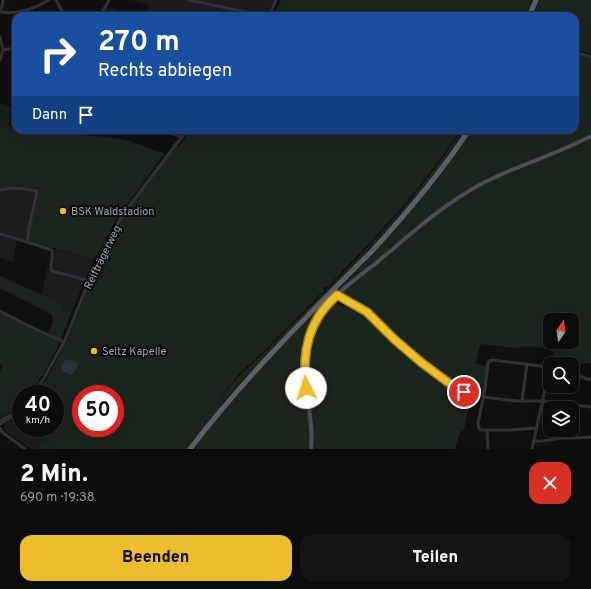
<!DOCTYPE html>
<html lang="de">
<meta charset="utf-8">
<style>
:root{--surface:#0c0c0d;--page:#151516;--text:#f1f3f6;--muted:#9a9b9d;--line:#2c2c2e;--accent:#eebd2b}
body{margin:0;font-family:Overpass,sans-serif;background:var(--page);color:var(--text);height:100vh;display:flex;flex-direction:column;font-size:15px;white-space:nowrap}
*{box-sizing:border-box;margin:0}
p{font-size:13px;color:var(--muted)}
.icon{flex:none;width:22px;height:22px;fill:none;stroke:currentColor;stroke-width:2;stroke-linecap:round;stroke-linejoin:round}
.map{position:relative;height:449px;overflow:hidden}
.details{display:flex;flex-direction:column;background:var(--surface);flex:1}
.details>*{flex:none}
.banner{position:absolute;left:12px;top:12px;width:567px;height:122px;border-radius:12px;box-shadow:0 4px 16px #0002,0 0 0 1px var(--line);background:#1a4fa0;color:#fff;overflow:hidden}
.needle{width:26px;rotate:14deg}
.fabs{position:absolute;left:543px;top:313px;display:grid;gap:8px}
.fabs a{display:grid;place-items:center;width:36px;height:36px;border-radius:8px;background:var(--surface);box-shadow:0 4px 16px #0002,0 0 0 1px var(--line);font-size:20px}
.speed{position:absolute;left:12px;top:385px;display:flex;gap:8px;font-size:20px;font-weight:700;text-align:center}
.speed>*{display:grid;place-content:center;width:52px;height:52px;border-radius:50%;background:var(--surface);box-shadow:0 4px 16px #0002,0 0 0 1px var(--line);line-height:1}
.speed small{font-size:10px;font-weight:400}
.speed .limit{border:6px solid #d22;background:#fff;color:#111}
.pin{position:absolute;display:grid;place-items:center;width:34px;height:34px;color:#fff;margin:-17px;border:2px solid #fff;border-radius:50%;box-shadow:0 1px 4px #0007}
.me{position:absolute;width:44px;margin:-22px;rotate:355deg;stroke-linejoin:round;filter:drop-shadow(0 0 3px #0008)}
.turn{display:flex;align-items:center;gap:14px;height:84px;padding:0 20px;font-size:18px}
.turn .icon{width:52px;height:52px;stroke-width:2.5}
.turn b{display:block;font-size:28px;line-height:34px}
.then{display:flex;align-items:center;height:38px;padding:0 20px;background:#0003;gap:8px;font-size:15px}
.round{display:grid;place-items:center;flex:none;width:42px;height:42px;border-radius:12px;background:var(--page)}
.headline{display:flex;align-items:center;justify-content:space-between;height:68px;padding:0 20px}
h1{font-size:24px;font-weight:800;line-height:30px}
.button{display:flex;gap:8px;margin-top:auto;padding:8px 20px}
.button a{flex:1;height:46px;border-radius:12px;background:var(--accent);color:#111;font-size:16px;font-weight:800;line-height:46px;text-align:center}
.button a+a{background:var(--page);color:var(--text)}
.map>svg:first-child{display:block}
</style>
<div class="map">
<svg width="591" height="449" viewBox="0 0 591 449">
<rect width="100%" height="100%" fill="#101011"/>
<g fill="#1c1c1e">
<path d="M 131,0 L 275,0 L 268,16 L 146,16 L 149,5 Z"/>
<path d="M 106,7 L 137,16 L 101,16 Z"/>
<path d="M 0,103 L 5,105 L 12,106 L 8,127 L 0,126 Z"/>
<path d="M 19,185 L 37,188 L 31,216 L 26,241 L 17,238 L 13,262 L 0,258 L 0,188 Z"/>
<path d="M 50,248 L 94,259 L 71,313 L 62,310 L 63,305 L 54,301 L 42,295 L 47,269 L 49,268 L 51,252 L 49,250 Z"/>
<path d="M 15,416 L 21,420 L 21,428 L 33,428 L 43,434 L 41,442 L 37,449 L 31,449 L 5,431 L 4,426 L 5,423 Z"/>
</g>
<g fill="#1c241e" fill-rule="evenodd">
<path d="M 281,0 L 533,0 L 526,16 L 272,16 Z"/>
<path d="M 538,0 L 591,0 L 591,54 L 575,49 L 575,37 L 577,35 L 576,34 L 575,35 L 575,16 L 531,16 Z"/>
<path d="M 575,53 L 591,58 L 591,135 C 559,151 525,161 493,176 C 449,197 409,233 371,265 C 356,278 339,289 326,305 C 316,317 308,332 305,348 L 307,349 C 311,330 320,314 333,300 C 341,307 348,309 359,308 L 359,307 L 343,297 L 342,293 L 452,203 L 484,183 L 525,165 L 573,147 L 591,138 L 591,363 L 579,364 L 574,373 L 572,372 L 572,364 L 562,364 L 554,359 L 552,349 L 527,346 L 514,348 L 480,344 L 476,364 L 487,366 L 484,395 L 484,397 L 471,396 L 464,430 L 459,434 L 455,449 L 193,449 C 215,419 239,391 264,363 C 279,347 296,332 311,316 C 369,258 428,200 471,130 L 575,130 ZM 550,320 L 572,320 L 572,342 L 550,342 Z"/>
<path d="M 0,126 L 16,128 L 16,130 L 40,130 L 79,134 L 92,136 L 106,137 L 131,141 L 164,154 L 118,217 L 94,259 L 28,241 L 37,188 L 19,185 L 0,188 Z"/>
<path d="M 191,130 L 461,130 C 444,154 427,177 409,199 C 385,227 359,254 334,280 L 327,287 L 325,287 L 323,285 L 324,290 L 262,353 L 239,374 L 231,384 L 208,415 L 232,384 L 240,375 L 263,354 L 325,291 L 327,294 L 243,380 L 224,402 L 187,449 L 37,449 L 41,442 L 43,434 L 33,428 L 55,428 L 55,394 L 35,394 L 47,378 L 66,342 L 93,274 L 107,244 L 122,219 L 146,185 L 177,145 L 179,146 ZM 81,394 L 115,394 L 115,428 L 81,428 Z"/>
<path d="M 462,130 L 466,130 C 427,190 377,242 327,293 L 326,290 C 367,250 407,207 441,160 C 448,150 455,140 462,130 Z"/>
<path d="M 0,276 L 42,295 L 54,301 L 63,305 L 62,310 L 71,313 L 61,340 L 47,334 C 51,327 55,321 51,314 L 0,288 Z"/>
<path d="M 0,312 L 60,341 C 52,360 42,378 29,394 L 21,394 L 21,403 L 10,412 L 0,418 L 0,416 L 2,415 L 0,415 L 0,371 L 3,366 L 0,364 Z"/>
</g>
<path fill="#2a3139" d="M 66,359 L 78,363 L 76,369 L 72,375 L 64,372 L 62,370 L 61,366 Z"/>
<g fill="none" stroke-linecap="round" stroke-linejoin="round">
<g stroke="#313136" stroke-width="3">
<path d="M 56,0 L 65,16"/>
<path d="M 189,0 L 265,16"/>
<path d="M 0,10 L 2,7 L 3,0"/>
<path d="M 0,12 C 18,15 34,9 49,0"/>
<path d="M 100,16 L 109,0"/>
<path d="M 269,16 L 276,0"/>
<path d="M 0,37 L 3,50 L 0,60"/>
<path d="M 3,50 L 16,48"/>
<path d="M 575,52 L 591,57"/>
<path d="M 164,130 L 182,137"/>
<path d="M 0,190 C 13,187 24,188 37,191 L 29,228 L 27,242 L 0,234"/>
<path d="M 27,242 L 49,249 L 52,251 C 53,257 49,266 52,271 L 89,281"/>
<path d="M 337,295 L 367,312 L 394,339 L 422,363 L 453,386 L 464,392 L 471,395 L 484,397 L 517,401 L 543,401 L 591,407"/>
<path d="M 0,311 L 25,324 L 64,342"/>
<path d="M 572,373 L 587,379 L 591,379"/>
<path d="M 33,394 L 44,378 L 64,342 L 89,281 L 106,243 L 121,218 L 130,205 L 187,130"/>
<path d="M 522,401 L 527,364"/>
<path d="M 0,421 L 17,411"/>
<path d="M 0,424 L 16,414 L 21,408"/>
<path d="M 0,428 L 2,432 L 25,449"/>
<path d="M 537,428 L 509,430 L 480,430 L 479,429 L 478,423 L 485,389 L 488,363 L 489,361 L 492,360 L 550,367"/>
<path d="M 487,430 L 488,449"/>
<path d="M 564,438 L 564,430"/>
<path d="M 534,441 C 544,442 553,439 562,438 C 572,438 582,438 591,437"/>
<path d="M 532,449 L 550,367"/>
</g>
<path stroke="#4d4e55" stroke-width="4" d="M 311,449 C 315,414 298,379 307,344 C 310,330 317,318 326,306 C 339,290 360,276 376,263 C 410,235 443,204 483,183 C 517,165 556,155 591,136"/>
<g stroke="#5d5f67" stroke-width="5">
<path d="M 529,16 L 536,0"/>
<path d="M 190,449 C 244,378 308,315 372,251 C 407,213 440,174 469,130"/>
</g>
</g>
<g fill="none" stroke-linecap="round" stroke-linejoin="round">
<g stroke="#9b7b1c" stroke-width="10">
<path id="route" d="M 306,388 C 302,351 308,321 337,295 L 367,312 L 394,339 L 422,363 L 453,386 L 464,392"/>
</g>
<use href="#route" stroke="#eebd2b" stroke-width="7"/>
</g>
<g fill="#eebd2b" stroke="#0b0b0c" stroke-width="1.5">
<circle cx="63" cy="211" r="4"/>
<circle cx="94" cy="351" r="4"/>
</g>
<g text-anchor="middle" stroke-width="4" stroke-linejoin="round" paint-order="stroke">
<g font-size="11" fill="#a1a5b2" stroke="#0b0b0c" text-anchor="start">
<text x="71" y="215">BSK Waldstadion</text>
<text x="102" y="355">Seitz Kapelle</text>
</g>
<g font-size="11" fill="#a1a5b2" stroke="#0b0b0c">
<text transform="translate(102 257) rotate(-64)" y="4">Reifträgerweg</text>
</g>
</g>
</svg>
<div class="fabs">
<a><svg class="needle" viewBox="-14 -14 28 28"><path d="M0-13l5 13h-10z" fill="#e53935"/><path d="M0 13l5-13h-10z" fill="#9a9b9d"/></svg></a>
<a><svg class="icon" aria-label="search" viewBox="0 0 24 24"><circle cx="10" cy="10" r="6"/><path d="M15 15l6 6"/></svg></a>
<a><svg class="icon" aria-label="layers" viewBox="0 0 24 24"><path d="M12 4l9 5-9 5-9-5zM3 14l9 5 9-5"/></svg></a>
</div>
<div class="speed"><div>40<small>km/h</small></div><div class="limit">50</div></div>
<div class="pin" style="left:464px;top:392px;background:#d93025"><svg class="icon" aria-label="arrive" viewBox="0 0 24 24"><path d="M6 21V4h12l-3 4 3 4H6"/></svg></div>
<svg class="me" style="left:306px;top:388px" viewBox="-20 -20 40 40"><circle r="19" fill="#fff"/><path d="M0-13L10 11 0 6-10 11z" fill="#eebd2b"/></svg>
<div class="banner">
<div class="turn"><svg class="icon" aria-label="right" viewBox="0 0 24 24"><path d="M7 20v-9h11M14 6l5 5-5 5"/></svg><div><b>270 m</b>Rechts abbiegen</div></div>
<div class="then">Dann<svg class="icon" aria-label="arrive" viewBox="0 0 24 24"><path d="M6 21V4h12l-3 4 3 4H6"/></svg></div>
</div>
</div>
<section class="details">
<div class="headline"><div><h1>2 Min.</h1><p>690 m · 19:38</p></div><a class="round" style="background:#d93025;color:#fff"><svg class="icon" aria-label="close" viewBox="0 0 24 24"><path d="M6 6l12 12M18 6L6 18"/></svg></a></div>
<div class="button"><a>Beenden</a><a>Teilen</a></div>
</section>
